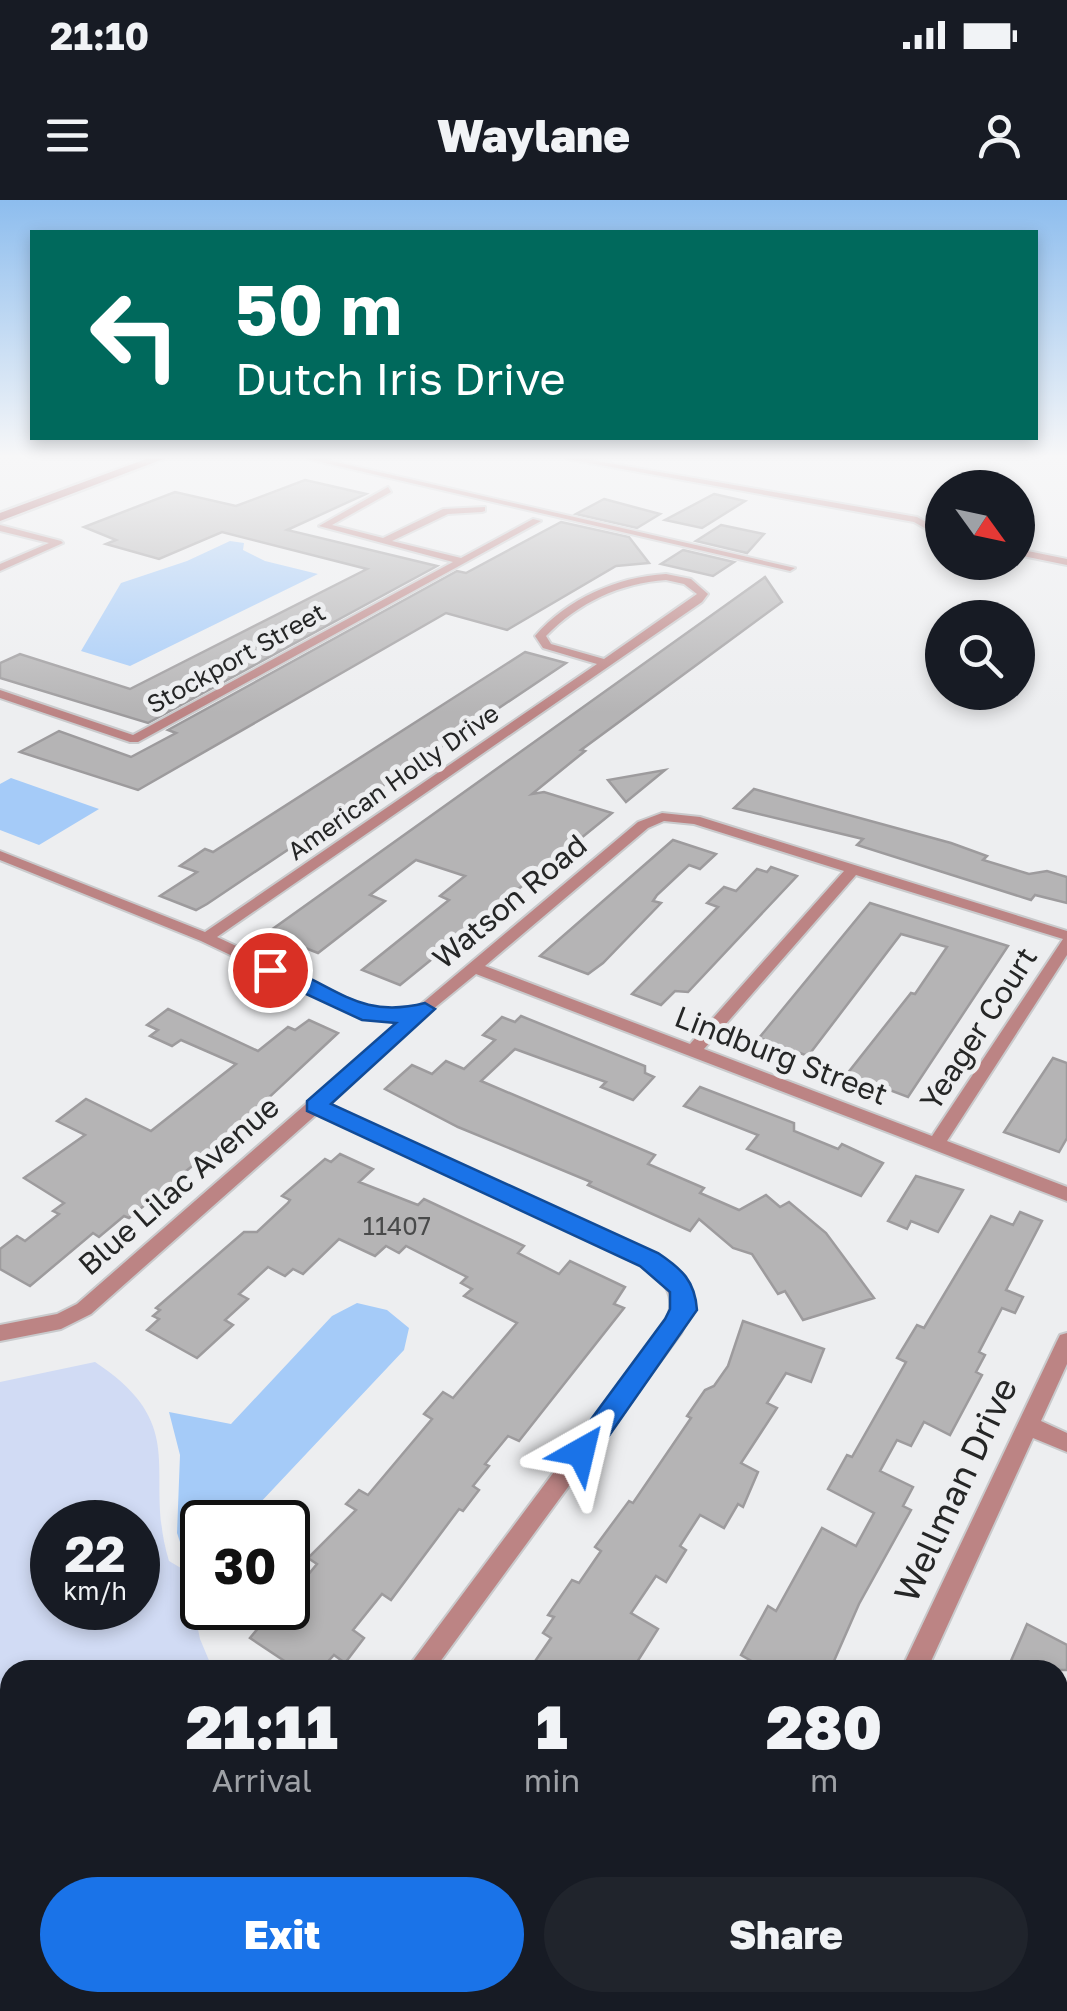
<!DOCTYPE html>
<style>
:root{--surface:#171b24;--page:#20242c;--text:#f1f3f6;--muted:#9ea1a6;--accent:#1a73e8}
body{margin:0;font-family:"Golos Text",sans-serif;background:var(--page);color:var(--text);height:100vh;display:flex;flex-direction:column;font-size:38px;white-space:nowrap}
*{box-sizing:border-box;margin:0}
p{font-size:32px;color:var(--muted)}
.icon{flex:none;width:55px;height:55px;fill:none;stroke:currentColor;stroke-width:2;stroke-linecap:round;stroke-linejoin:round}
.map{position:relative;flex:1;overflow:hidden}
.drawer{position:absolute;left:0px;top:1460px;width:1068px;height:352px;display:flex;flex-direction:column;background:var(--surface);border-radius:30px 30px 0 0;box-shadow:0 5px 15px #0003}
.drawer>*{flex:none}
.top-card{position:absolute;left:30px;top:30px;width:1008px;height:210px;border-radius:0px;box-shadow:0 5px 15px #0003;background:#00695c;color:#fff;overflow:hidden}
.needle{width:65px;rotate:123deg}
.tools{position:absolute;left:925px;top:270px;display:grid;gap:20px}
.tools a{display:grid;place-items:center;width:110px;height:110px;border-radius:50%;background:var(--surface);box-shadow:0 5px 15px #0003;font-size:50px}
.speed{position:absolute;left:30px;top:1300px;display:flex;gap:20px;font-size:50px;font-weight:700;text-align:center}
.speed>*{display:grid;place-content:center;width:130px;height:130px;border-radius:50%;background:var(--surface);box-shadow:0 5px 15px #0003;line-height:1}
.speed small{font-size:25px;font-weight:400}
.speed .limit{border:5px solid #111;border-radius:15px;background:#fff;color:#111}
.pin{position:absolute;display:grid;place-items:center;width:85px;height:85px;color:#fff;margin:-42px;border:5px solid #fff;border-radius:50%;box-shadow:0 2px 10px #0007}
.me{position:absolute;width:110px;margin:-55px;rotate:37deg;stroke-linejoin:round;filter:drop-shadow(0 0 8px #0008)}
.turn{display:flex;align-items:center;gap:35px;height:210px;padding:0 40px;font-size:45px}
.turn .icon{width:130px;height:130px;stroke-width:2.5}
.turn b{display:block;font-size:70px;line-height:85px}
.eta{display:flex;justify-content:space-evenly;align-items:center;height:170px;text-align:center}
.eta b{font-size:60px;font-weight:800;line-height:70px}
.action{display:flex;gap:20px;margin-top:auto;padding:20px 40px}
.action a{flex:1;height:115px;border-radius:60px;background:var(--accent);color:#fff;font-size:40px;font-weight:800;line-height:115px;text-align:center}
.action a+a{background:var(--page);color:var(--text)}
.status{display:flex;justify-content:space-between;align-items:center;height:70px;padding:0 50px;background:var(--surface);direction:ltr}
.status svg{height:28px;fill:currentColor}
header{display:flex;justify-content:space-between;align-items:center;height:130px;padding:0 40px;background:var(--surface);font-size:45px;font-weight:800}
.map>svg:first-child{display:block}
</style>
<div class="status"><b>21:10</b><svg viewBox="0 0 49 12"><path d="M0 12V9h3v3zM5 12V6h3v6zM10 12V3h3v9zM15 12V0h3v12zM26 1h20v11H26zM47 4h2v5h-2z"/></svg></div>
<header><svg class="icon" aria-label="menu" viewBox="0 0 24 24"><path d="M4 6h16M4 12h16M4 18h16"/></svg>Waylane<svg class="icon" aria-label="person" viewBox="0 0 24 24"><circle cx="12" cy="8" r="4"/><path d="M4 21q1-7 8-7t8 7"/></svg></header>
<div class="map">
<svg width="1067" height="1811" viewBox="0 0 1067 1811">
<rect width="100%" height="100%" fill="#edeef0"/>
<path fill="#d1dbf4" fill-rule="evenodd" d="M 95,1162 C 193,1227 142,1273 169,1361 L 186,1371 L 200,1439 L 213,1470 L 10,1470 L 10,1630 L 0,1633 L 0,1182 ZM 52,1322 L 138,1322 L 138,1408 L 52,1408 Z"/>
<g fill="#a5cbf8">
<path d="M 230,341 L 244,343 L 243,350 L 265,361 L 318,374 L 130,466 L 81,451 L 121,383 L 187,361 Z"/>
<path d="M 11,578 L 99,609 L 39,645 L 0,630 L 0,584 Z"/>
<path d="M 357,1103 L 387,1110 L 409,1128 L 404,1150 L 242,1322 L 202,1322 L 202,1360 L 185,1357 L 177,1333 L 180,1255 L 169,1212 L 231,1224 L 332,1116 Z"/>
</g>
<g fill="#b5b4b5" stroke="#9d9b9d" stroke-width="2.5">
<path d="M 305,280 L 366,294 L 287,330 L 437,366 L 148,523 L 0,478 L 0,463 L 20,454 L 130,489 L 367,369 L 222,332 L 159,359 L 106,344 L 116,340 L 84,327 L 175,292 L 236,306 Z"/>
<path d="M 714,294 L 745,301 L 702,328 L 665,320 Z"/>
<path d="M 604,299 L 660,314 L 637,328 L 576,314 Z"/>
<path d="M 561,322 L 629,337 L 649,363 L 616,366 L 507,430 L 446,413 L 138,590 L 20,552 L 59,531 L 131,557 L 176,533 L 168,530 L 457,371 L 466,373 Z"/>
<path d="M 721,325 L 764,334 L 747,353 L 696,341 Z"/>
<path d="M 683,350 L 734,362 L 713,376 L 661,364 Z"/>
<path d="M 765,377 L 782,402 L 581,550 L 585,551 L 532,594 L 544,592 L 612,613 L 400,785 L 362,770 L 449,700 L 440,696 L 465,676 L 416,660 L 370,695 L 385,701 L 318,753 L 267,733 Z"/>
<path d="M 525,452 L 566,463 L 207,704 L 196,710 L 160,696 L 197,672 L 180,666 L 205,649 L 213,652 Z"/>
<path d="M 665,570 L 626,602 L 608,580 Z"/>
<path d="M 754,589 L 951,643 L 987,656 L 983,660 L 1029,674 L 1047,671 L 1067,677 L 1067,703 L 1035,695 L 1031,700 L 857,645 L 863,639 L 734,608 Z"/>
<path d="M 673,640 L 716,654 L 700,669 L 689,665 L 657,695 L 653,701 L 661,703 L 603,763 L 588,774 L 540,756 Z"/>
<path d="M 771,667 L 797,676 L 688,792 L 675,791 L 661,805 L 632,794 L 718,707 L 707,703 L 724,687 L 736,691 L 757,669 L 767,672 Z"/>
<path d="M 870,703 L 1008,746 L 908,897 L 847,874 L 911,793 L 915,794 L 947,747 L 901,734 L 808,856 L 759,838 Z"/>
<path d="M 168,809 L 258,851 L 288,827 L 295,830 L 309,820 L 338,833 L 219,944 L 129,1018 L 124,1016 L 99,1037 L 93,1033 L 30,1086 L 0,1069 L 0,1049 L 17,1036 L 25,1041 L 59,1014 L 53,1011 L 64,1003 L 24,978 L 85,935 L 57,921 L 86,899 L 151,931 L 236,864 L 181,840 L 172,846 L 150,836 L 158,830 L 147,825 Z"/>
<path d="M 521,816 L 645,866 L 645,873 L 654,877 L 633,900 L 601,887 L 606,882 L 515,849 L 481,881 L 655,955 L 648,964 L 704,988 L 700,993 L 739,1010 L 766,995 L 780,1007 L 789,1002 L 826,1033 L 874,1098 L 803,1120 L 785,1091 L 778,1094 L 752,1054 L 733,1048 L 699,1019 L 690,1031 L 588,985 L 591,982 L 458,927 L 385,889 L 412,865 L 432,874 L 446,861 L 464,869 L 495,840 L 483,835 L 502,817 L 515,822 Z"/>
<path d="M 1053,858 L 1067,863 L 1067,938 L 1059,952 L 1004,932 Z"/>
<path d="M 700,887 L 794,923 L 794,931 L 838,949 L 842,944 L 883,963 L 861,996 L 747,949 L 758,935 L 684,906 Z"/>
<path d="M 340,954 L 373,969 L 359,982 L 418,1005 L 424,999 L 524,1046 L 518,1053 L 559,1074 L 570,1061 L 625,1087 L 614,1104 L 624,1108 L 519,1241 L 508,1236 L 485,1264 L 489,1266 L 473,1286 L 479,1290 L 463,1311 L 459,1309 L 391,1400 L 382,1394 L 353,1430 L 364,1438 L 345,1463 L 334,1455 L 320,1470 L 298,1470 L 250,1438 L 275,1408 L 288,1408 L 288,1399 L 317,1364 L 308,1358 L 356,1310 L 346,1304 L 359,1290 L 368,1295 L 432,1219 L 424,1214 L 443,1192 L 453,1198 L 517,1123 L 464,1096 L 472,1089 L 461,1083 L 467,1077 L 406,1046 L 399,1053 L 386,1046 L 375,1056 L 339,1039 L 303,1074 L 293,1069 L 285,1076 L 268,1067 L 239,1094 L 248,1099 L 225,1120 L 233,1125 L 197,1158 L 147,1130 L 159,1119 L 153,1116 L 160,1110 L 156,1108 L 244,1032 L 257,1032 L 288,1003 L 290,1000 L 282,996 L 325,959 L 331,962 Z"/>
<path d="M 916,976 L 963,990 L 938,1032 L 911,1021 L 907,1029 L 888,1021 Z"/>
<path d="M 1020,1012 L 1042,1021 L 1006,1090 L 1023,1097 L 1015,1113 L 1002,1108 L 979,1152 L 985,1155 L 976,1172 L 982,1175 L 950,1235 L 924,1222 L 911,1246 L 897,1240 L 880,1271 L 913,1287 L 903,1306 L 911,1310 L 859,1404 L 830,1470 L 767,1470 L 741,1455 L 768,1406 L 776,1411 L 822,1328 L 856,1346 L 874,1313 L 828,1289 L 847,1255 L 852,1257 L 906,1162 L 897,1158 L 917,1125 L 924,1128 L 991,1016 L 1013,1025 Z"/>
<path d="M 743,1121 L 824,1149 L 811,1182 L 786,1173 L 767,1203 L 777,1208 L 741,1263 L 758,1272 L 743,1307 L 738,1304 L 724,1328 L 700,1315 L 680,1346 L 686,1350 L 666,1382 L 656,1376 L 631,1413 L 658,1429 L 632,1470 L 529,1470 L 551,1438 L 543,1433 L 554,1417 L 548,1415 L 572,1380 L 579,1383 L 601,1351 L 595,1347 L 629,1301 L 633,1303 L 691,1218 L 687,1216 L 705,1190 L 714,1186 L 728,1166 Z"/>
<path d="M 1027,1424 L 1067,1445 L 1067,1470 L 1007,1470 Z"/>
</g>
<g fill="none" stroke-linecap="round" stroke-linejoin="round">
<g stroke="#c9cacc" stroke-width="4">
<g id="street">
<path d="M 308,259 L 323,259 L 795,368 L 790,371 Z"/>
<path d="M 567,259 L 585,259 L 917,317 L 942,331 L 942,338 L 914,322 Z"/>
<path d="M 388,287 L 391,292 L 332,325 L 383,338 L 443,309 L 485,307 L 485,311 L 482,312 L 448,314 L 392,341 L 461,358 L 533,319 L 541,321 L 138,542 L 130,542 L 0,498 L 0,490 L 133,535 L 453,362 L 319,326 Z"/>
<path d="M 0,325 L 61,341 L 63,343 L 0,371 L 0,364 L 49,343 L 0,331 Z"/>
<path d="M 1018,349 L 1067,359 L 1067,365 L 1018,355 Z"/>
<path d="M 666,374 L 691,379 L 708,394 L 702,402 L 217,737 L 372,810 L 400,812 L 419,806 L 638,622 L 662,613 L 700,617 L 1067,731 L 1067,755 L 947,941 L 1067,987 L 1067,1001 L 476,774 L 427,814 L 327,905 L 656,1055 C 689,1077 701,1095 681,1133 L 434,1470 L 406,1470 L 666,1122 C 678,1095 664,1081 642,1065 L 317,914 L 91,1114 L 61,1129 L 0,1141 L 0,1125 L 57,1114 L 77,1104 L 400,822 L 363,818 L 201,741 L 0,660 L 0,651 L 205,732 L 597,464 L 543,448 L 535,436 C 568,398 617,377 666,374 ZM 666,380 L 684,384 L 697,394 L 604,459 L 551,444 L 546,436 C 578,403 620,383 666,380 ZM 664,621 L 694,624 L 844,671 L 690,844 L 485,766 L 648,628 ZM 856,675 L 1063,739 L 932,936 L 704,849 Z"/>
<path d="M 1067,1133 L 1067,1164 L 1041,1221 L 1067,1233 L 1067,1252 L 1033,1238 L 927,1470 L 901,1470 L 1057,1141 L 1060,1135 Z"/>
<path d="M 1058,1575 L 1067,1579 L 1067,1608 L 1058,1604 Z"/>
<path d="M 154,1802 L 187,1802 L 183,1811 L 151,1811 Z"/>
<path d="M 742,1802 L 773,1802 L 769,1811 L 739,1811 Z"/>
</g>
</g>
<g stroke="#c9cacc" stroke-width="5">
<path id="secondary" d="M 146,259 L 163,259 L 0,321 L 0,313 Z"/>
</g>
<use href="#street" fill="#bc8484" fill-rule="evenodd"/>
<use href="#secondary" fill="#9e4f52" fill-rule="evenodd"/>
</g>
<linearGradient id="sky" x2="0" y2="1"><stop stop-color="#8dbdee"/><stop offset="0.5" stop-color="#f7f7f8"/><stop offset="1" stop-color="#f7f7f8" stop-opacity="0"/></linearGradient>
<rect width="1067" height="513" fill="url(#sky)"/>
<path fill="#1a73e8" stroke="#114b97" stroke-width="2.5" d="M 270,763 C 333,780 354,821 425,803 L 435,809 L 331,904 L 658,1053 C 682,1069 695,1081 697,1110 L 592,1260 L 581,1264 L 571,1260 L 567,1252 L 665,1119 L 670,1109 L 670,1092 L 640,1066 L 307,911 L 307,901 L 396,823 L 362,820 L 263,774 L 260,770 Z"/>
<g text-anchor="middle" stroke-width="10" stroke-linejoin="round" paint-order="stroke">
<g font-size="25" fill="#252626" stroke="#edeef0">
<text transform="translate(236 458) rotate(-29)" y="9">Stockport Street</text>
<text transform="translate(393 582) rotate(-35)" y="9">American Holly Drive</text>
</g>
<g font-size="25" fill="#494a4a">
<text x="397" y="1035">11407</text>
</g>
<g font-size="30" fill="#252626" stroke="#edeef0">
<text transform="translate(510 702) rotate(-40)" y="10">Watson Road</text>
<text transform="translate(979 829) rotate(-57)" y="10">Yeager Court</text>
<text transform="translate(781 856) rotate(21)" y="10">Lindburg Street</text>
<text transform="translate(179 986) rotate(-41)" y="10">Blue Lilac Avenue</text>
</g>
<g font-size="35" fill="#252626" stroke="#edeef0">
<text transform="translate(956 1290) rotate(-65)" y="12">Wellman Drive</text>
</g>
</g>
</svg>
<div class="tools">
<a><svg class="needle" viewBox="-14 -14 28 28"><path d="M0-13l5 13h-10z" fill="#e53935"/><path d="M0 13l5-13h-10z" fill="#9ea1a6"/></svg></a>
<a><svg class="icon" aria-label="search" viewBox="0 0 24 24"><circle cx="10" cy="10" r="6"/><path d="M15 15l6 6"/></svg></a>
</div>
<div class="speed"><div>22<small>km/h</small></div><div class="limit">30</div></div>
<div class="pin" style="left:270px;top:770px;background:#d93025"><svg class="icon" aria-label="arrive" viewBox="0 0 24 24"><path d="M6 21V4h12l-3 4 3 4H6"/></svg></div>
<svg class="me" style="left:581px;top:1252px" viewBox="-20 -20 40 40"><path d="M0-17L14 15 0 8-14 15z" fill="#1a73e8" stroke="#fff" stroke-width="4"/></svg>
<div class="top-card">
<div class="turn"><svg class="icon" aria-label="left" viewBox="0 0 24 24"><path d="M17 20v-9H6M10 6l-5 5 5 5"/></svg><div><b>50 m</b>Dutch Iris Drive</div></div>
</div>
<section class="drawer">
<div class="eta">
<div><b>21:11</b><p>Arrival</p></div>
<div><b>1</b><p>min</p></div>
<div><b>280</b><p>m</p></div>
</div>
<div class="action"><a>Exit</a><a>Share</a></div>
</section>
</div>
